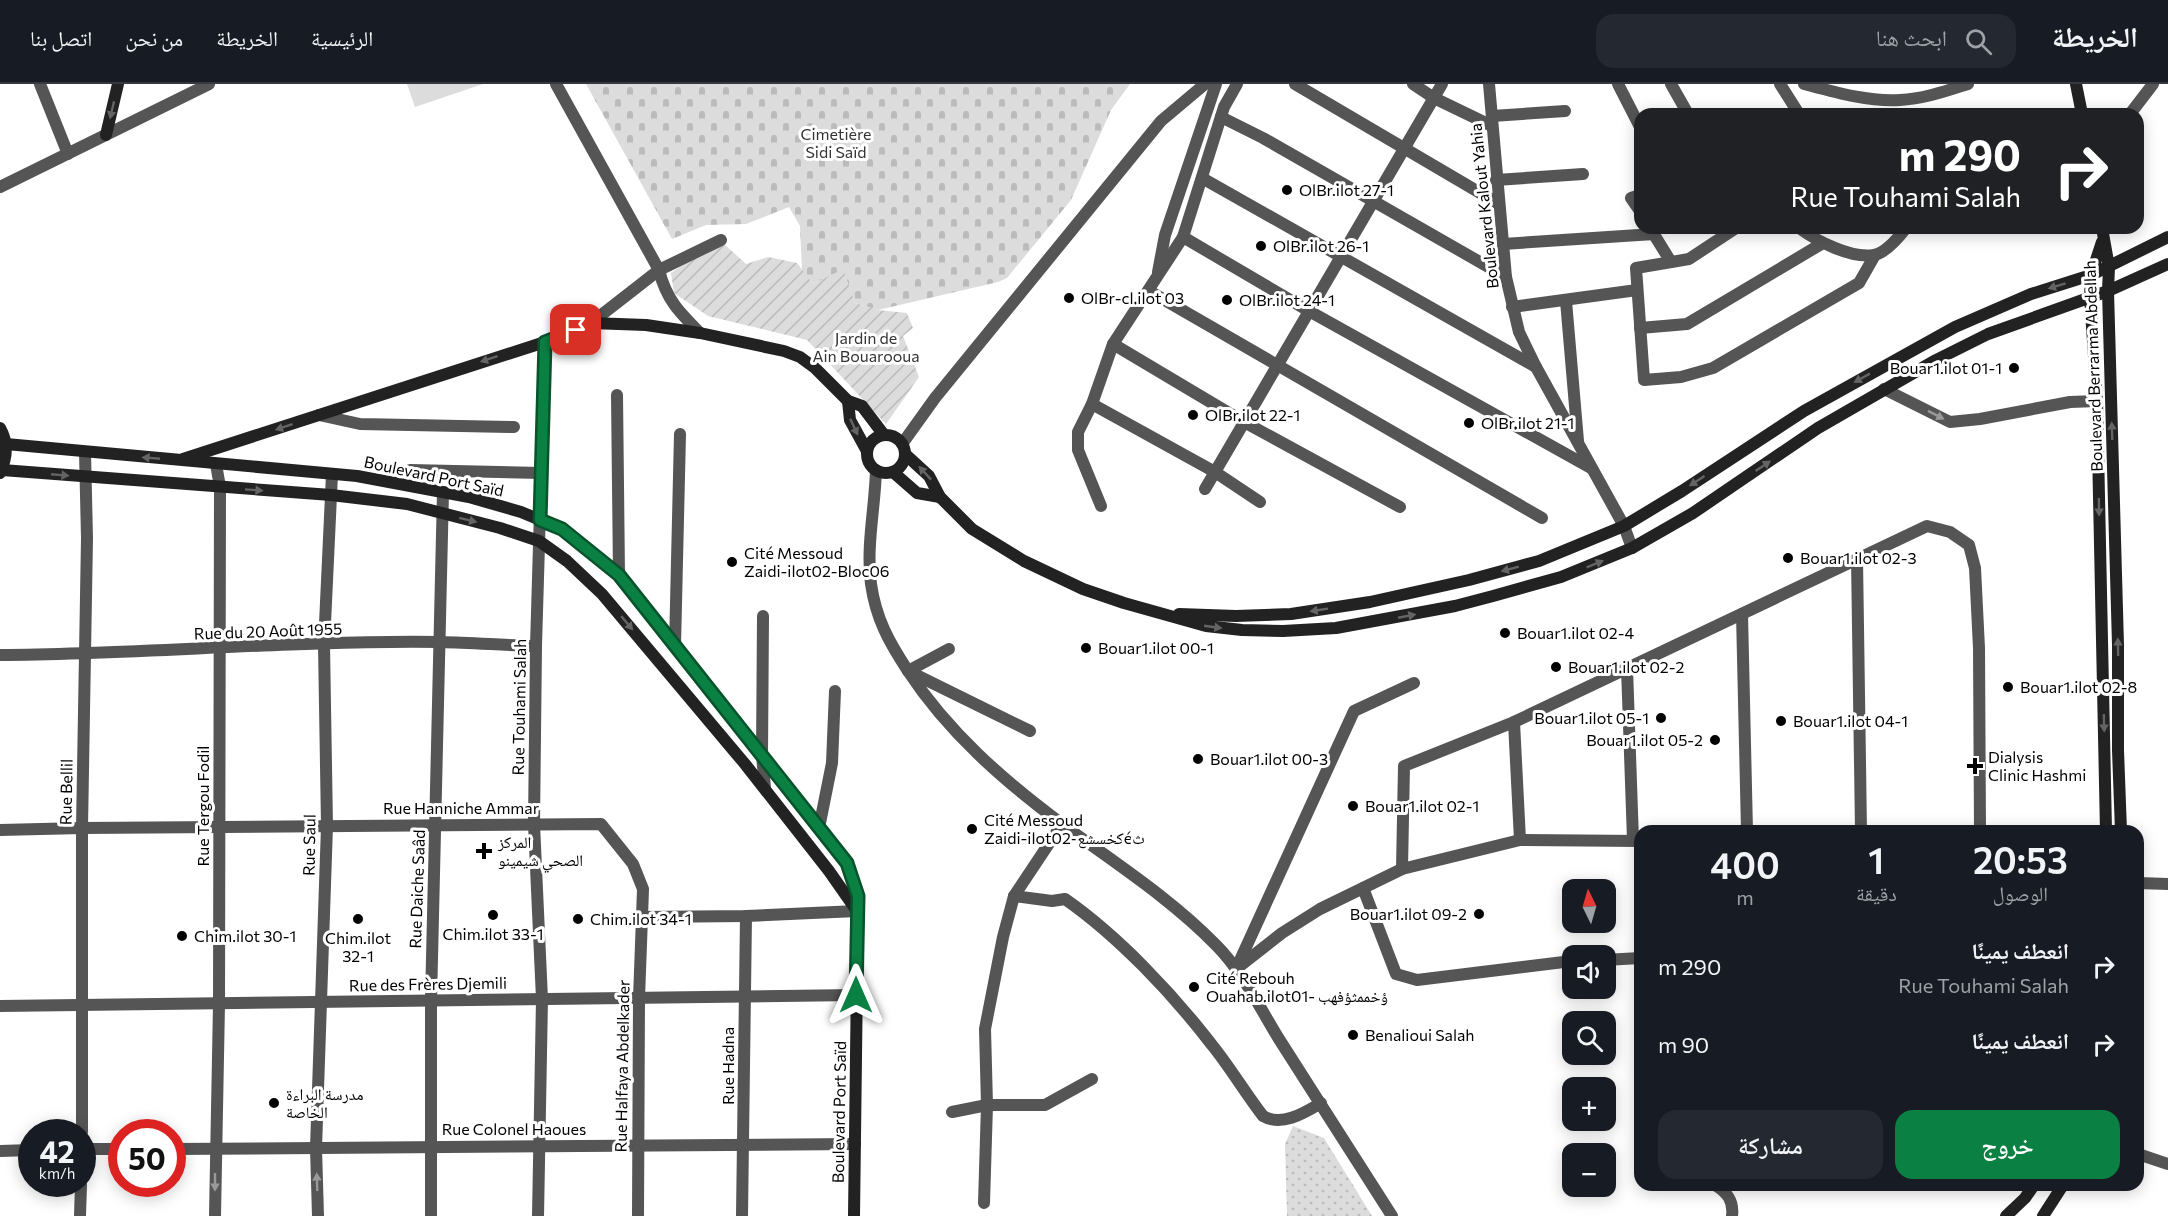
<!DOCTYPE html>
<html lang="ar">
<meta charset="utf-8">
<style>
:root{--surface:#171b24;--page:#242831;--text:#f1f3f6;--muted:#9ea1a6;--line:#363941;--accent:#0b8043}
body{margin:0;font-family:Commissioner,"Noto Naskh Arabic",sans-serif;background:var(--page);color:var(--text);direction:rtl;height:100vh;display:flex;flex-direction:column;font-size:22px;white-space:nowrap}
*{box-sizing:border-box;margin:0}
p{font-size:20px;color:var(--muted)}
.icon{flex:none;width:33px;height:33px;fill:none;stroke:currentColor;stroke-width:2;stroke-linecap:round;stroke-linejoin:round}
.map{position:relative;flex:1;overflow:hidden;direction:ltr}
.side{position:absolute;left:1634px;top:741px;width:510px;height:366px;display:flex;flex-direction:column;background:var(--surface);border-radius:18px;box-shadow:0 3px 15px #0003;direction:rtl}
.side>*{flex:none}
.hud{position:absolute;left:1634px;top:24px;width:510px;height:126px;border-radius:18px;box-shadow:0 3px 15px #0003;direction:rtl;background:#202124;color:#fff;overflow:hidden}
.needle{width:39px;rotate:355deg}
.controls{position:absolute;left:1562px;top:795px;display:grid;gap:12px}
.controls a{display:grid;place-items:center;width:54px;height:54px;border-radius:12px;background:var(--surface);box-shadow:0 3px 15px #0003;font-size:30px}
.speed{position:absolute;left:18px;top:1035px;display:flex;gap:12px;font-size:30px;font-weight:700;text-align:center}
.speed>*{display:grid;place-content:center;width:78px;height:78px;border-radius:50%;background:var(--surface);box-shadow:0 3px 15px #0003;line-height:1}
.speed small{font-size:15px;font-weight:400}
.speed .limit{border:9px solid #d22;background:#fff;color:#111}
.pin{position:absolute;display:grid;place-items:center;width:51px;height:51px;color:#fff;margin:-26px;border-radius:12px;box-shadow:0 3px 9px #0006}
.me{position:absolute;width:66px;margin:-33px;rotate:0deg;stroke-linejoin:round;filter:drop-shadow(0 0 4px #0008)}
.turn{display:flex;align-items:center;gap:21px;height:126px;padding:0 24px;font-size:27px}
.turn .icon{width:78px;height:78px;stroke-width:2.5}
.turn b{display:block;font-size:42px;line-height:51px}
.eta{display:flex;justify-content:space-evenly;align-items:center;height:102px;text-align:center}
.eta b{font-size:36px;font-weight:600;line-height:42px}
.action{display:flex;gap:12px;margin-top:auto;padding:12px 24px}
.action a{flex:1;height:69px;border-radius:18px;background:var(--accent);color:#fff;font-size:24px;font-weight:600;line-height:69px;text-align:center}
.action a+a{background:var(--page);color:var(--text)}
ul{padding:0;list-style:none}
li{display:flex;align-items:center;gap:18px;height:78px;padding:0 24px}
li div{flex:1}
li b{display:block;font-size:22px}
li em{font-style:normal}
header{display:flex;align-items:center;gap:36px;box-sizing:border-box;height:84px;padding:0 30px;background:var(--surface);border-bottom:2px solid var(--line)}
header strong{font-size:28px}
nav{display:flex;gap:33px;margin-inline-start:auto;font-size:21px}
.search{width:420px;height:54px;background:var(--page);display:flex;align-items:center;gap:15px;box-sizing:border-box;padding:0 21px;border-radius:18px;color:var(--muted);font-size:22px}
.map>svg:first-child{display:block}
</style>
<header>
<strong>الخريطة</strong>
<div class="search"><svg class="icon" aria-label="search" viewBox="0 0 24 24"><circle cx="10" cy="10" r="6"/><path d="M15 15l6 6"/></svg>ابحث هنا</div>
<nav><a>الرئيسية</a><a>الخريطة</a><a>من نحن</a><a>اتصل بنا</a></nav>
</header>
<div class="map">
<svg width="2168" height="1132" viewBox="0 0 2168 1132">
<defs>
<pattern id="grass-dots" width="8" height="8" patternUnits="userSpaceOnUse" patternTransform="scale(1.5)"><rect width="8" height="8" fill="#dcdcdc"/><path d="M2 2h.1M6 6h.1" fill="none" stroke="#bbb" stroke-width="1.8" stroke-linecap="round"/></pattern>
<pattern id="cemetery-stones" width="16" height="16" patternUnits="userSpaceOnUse" patternTransform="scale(1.5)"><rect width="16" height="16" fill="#dcdcdc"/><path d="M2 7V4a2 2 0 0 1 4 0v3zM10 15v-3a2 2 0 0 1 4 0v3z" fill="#bbb"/></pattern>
<pattern id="garden-furrows" width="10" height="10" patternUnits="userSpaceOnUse" patternTransform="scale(1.5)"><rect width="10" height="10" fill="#dcdcdc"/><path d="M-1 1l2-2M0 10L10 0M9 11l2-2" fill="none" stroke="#bbb"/></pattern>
</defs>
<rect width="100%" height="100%" fill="#fff"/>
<path fill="url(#grass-dots)" d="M 1293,1042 L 1324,1054 L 1372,1132 L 1287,1132 L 1285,1060 Z"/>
<path fill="url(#cemetery-stones)" d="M 586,0 L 1130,0 L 1111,26 L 1071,116 L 1007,194 L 998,198 L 878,226 L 855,219 L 843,186 L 813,200 L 802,187 L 800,142 L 789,123 L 746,140 L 706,141 L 672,155 Z"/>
<path fill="url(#garden-furrows)" d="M 725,161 L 746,180 L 768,173 L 797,179 L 813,200 L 843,185 L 855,219 L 878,226 L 907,229 L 913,244 L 903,252 L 919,293 L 886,340 L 807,256 L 708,232 L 674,209 L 671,189 L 694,173 Z"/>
<path fill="#dcdcdc" d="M 407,0 L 483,0 L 415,23 Z"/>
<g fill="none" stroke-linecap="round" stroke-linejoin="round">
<g stroke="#555" stroke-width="12">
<path d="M 40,0 L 68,70"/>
<path d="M 1295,0 L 1499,120"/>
<path d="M 1413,0 L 1434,14 L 1492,42"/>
<path d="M 1618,0 L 1640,43"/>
<path d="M 1671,0 L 1688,30"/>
<path d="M 1780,0 L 1799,30"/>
<path d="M 1804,0 C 1834,8 1868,18 1900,16 C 1923,15 1946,7 1968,0"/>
<path d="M 2130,30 L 2153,0"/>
<path d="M 1492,32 L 1565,27"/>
<path d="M 1221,33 L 1263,54 L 1506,193"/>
<path d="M 1202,94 L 1536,283"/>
<path d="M 1496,96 L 1583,90"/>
<path d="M 1640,111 L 1631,114 L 1640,127"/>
<path d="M 1650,144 L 1671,178"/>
<path d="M 1736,144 L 1689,175 L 1636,184 L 1644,296 L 1681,293 L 1713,284 L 1859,199 L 1875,171"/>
<path d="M 1799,144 C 1817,157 1851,175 1874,171 C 1886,169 1899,153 1906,144"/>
<path d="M 1183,153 L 1309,227 L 1591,384"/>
<path d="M 1503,160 L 1654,150"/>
<path d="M 1158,188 L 1165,151 L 1216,0"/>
<path d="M 1149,207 L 1542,434"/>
<path d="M 1566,217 L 1578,357"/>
<path d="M 1512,223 L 1637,206"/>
<path d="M 591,239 L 659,186 L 721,156"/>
<path d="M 1640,244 L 1687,240 L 1823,159"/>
<path d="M 1113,260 L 1244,338 L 1400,423"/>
<path d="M 1884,305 L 1950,338 L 1980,335 L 2070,318 L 2097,317"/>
<path d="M 617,311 L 619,491"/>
<path d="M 1092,320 L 1215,388 L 1260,418"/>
<path d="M 319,331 L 360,340 L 514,343"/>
<path d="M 902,360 L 935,314 L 1161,37 L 1205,0"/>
<path d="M 410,386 L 541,389"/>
<path d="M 1205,405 L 1442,0"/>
<path d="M 1101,422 L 1078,366 L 1078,348 L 1092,320 L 1113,260 L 1183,153 L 1224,23 L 1237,0"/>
<path d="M 1857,475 L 1861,747"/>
<path d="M 1742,530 L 1747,747"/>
<path d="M 763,532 L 762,671 L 765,704"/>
<path d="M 675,562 L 680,350"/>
<path d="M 0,571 C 147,570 294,556 441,558 C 473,559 505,561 536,562"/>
<path d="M 1627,584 L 1633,756"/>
<path d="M 908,587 L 1030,647"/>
<path d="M 908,587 L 949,565"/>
<path d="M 1514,638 L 1520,756"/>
<path d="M 819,744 L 832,679 L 835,607"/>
<path d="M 0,746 L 82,744 L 601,740 L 633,780 L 643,805 L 642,833 L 746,832 L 857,827"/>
<path d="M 1402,785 L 1404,682 L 1514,638 L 1927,442 L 1950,448 L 1969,461 L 1975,484 L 1979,564 L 1980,747"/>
<path d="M 1363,804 L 1396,890 L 1417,896 L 1572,877"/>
<path d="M 1014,812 L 1052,817 L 1065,815 C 1118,852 1172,909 1212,961 C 1230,983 1245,1009 1263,1032 C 1282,1043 1304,1029 1321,1019"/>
<path d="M 1605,876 L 1640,874"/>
<path d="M 1236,885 L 1354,627 L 1414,599"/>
<path d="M 0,922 L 856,911"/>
<path d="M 952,1028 L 987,1021 L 985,945 L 1003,853 L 1014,812 L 1062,740"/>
<path d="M 82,1048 L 82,744 L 87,454 L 85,368"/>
<path d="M 82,1065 L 122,1065"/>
<path d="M 172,1065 L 855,1060"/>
<path d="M 0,1067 L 32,1066"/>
<path d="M 2138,1070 L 2168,1080"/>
<path d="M 1715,1101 C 1727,1108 1734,1117 1732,1132"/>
<path d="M 984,1119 L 987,1021 L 1045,1021 L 1092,995"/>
<path d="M 80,1132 L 81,1100"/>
<path d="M 215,1132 L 219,920 L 220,403 L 216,380"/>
<path d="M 318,1132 L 316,1064 L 327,742 L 324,561 L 332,390"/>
<path d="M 431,1132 L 431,917 L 443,408"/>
<path d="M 538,1132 L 542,915 L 534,740 L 536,562 L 545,258"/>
<path d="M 638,1132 L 639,914 L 642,833"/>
<path d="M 742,1132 L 746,832"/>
</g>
<g stroke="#555" stroke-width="12">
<path d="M 556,0 L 659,186 C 666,215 679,228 700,249"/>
<path d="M 1489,0 L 1506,193 L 1519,248 L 1536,283 L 1624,442 L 1632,464"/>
<path d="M 0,103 L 209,0"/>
<path d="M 876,386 C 875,424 866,462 871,500 C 876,535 889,558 908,587 C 948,648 1004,697 1062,740 C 1115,779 1170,814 1216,861 C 1242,887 1260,924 1279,955 C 1317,1014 1354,1073 1392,1132"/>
<path d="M 2138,799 L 2168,800"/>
<path d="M 1236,885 L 1282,849 L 1320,825 L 1402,785 L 1520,756 L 1640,757"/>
</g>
<g stroke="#222" stroke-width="12">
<path d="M 2076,0 L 2082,30"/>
<path d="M 106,51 L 118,0"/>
<path d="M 2102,144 L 2109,183 L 2108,207 L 2118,561 L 2118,666 L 2121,747"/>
<path d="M 2102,158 L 2091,191 L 2090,213 L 2097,317 L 2106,747"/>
<path d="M 848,317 L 850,336 L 867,367"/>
<path d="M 0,344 C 8,358 7,374 0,389"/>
<circle cx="886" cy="370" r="19"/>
<path d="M 6,360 L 357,392 L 469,413 L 521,428 L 562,445 L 619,491 L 847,779 L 858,812 L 854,1132"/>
<path d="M 905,370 L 929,392 L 940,413 L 972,445 L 1024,477 L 1083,505 L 1124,519 L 1206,542 L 1242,546 L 1283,547 L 1336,544 L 1455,522 L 1493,512 L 1561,493 L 1632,464 L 1693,429 L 1818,344 L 1936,276 L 1988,250 L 2108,207 L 2168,180"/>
<path d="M 183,375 L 545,258 L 591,239 L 646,241 L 700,249 L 784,267 L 800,273 L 815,284 L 848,317 L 862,322 L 884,351"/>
<path d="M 2,386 L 331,411 L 407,420 L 500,444 L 539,457 L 567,477 L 602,510 L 745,680 L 829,787 L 857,827"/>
<path d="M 893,388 L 917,409 L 940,413"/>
<path d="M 1179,530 L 1236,532 L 1291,530 L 1370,518 L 1469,496 L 1539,477 L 1624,442 L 1682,407 L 1804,327 L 1955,243 L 2031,210 L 2091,191 L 2168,153"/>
<path d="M 2006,1132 L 2025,1114 L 2034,1101"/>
<path d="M 2043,1132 L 2063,1101"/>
</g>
</g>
<defs><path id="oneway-solid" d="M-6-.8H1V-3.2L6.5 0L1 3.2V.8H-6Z" transform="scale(1.5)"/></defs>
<g fill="#646464">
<use href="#oneway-solid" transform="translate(112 26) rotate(103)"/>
<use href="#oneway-solid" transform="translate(2057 202) rotate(163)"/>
<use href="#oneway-solid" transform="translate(489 275) rotate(162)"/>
<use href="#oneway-solid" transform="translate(1862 294) rotate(151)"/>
<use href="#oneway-solid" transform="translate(284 343) rotate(162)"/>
<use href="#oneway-solid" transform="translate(854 343) rotate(65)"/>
<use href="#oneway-solid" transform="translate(2112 347) rotate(-92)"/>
<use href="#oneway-solid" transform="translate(151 374) rotate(-175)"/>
<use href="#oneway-solid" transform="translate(1763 382) rotate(-34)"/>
<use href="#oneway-solid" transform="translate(925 389) rotate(-133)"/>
<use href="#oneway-solid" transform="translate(60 391) rotate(5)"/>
<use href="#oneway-solid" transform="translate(1697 397) rotate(147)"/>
<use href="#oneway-solid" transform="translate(254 406) rotate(4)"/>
<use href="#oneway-solid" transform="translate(2099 423) rotate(89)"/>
<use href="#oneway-solid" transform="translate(468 436) rotate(14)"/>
<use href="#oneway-solid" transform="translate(1595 480) rotate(-22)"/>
<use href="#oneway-solid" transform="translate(1510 485) rotate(165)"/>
<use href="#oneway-solid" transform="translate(1319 526) rotate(171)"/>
<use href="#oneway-solid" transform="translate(1407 532) rotate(-11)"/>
<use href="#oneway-solid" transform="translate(627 539) rotate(50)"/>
<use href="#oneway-solid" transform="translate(1213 543) rotate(8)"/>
<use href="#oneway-solid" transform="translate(2118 563) rotate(-91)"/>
<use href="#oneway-solid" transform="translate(2104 639) rotate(89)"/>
</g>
<g fill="#999">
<use href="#oneway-solid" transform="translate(1936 331) rotate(27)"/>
<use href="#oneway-solid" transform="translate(215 1098) rotate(90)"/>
<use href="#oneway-solid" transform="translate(317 1098) rotate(-92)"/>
</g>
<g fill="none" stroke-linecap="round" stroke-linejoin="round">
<g stroke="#07532c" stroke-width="15">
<path id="route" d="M 576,246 L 545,258 L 540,436 L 562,445 L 619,491 L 847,779 L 858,812 L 856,911"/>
</g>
<use href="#route" stroke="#0b8043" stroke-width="10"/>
</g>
<g fill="#000" stroke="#fff" stroke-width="2">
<circle cx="1287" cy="106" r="6"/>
<circle cx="1261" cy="162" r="6"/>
<circle cx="1069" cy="214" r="6"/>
<circle cx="1227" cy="216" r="6"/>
<circle cx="2014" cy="284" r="6"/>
<circle cx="1193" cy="331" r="6"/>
<circle cx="1469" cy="339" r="6"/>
<circle cx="1788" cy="474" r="6"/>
<circle cx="732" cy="478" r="6"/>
<circle cx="1505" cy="549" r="6"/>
<circle cx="1086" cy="564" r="6"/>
<circle cx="1556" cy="583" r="6"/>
<circle cx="2008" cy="603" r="6"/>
<circle cx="1661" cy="634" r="6"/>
<circle cx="1781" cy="637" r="6"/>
<circle cx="1715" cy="656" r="6"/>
<circle cx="1198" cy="675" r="6"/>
<path d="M1972 673h6v6h6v6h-6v6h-6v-6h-6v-6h6z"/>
<circle cx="1353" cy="722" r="6"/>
<circle cx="972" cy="745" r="6"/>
<path d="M481 758h6v6h6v6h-6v6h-6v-6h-6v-6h6z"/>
<circle cx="1479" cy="830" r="6"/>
<circle cx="493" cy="831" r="6"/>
<circle cx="358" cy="835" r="6"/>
<circle cx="578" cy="835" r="6"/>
<circle cx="182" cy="852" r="6"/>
<circle cx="1194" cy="903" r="6"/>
<circle cx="1353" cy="951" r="6"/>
<circle cx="274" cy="1019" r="6"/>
</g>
<g text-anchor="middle" stroke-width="6" stroke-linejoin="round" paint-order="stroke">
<g font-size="16" fill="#333" stroke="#fff">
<text x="836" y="56">Cimetière<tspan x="836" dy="18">Sidi Saïd</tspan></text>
<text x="866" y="260">Jardin de<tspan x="866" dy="18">Ain Bouarooua</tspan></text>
</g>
<g font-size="16" fill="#000" stroke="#fff" text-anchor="start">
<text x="1299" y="112">OlBr.ilot 27-1</text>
<text x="1273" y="168">OlBr.ilot 26-1</text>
<text x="1081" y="220">OlBr-cl.ilot 03</text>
<text x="1239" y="222">OlBr.ilot 24-1</text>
<text x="2002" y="290" text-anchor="end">Bouar1.ilot 01-1</text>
<text x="1205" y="337">OlBr.ilot 22-1</text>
<text x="1481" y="345">OlBr.ilot 21-1</text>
<text x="744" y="475">Cité Messoud<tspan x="744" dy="18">Zaidi-ilot02-Bloc06</tspan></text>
<text x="1800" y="480">Bouar1.ilot 02-3</text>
<text x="1517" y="555">Bouar1.ilot 02-4</text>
<text x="1098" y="570">Bouar1.ilot 00-1</text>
<text x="1568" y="589">Bouar1.ilot 02-2</text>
<text x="2020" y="609">Bouar1.ilot 02-8</text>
<text x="1649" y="640" text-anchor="end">Bouar1.ilot 05-1</text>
<text x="1793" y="643">Bouar1.ilot 04-1</text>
<text x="1703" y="662" text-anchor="end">Bouar1.ilot 05-2</text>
<text x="1988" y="679">Dialysis<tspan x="1988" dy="18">Clinic Hashmi</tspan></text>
<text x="1210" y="681">Bouar1.ilot 00-3</text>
<text x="1365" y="728">Bouar1.ilot 02-1</text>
<text x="984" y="742">Cité Messoud<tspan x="984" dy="18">Zaidi-ilot02-كخسشعéث</tspan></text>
<text x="498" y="764">المركز<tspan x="498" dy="18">الصحي شيمينو</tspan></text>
<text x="1467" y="836" text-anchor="end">Bouar1.ilot 09-2</text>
<text x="590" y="841">Chim.ilot 34-1</text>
<text x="493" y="856" text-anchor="middle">Chim.ilot 33-1</text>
<text x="194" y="858">Chim.ilot 30-1</text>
<text x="358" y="860" text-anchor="middle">Chim.ilot<tspan x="358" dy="18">32-1</tspan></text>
<text x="1206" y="900">Cité Rebouh<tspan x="1206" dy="18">Ouahab.ilot01- ؤخممثؤفهب</tspan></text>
<text x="1365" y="957">Benalioui Salah</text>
<text x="286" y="1016">مدرسة البراءة<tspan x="286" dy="18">الخاصة</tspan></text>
</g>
<g font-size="16" fill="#000" stroke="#fff">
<text transform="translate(1484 122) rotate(-96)" y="6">Boulevard Kalout Yahia</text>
<text transform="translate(2093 282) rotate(-92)" y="6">Boulevard Berrarma Abdellah</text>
<text transform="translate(434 392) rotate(12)" y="6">Boulevard Port Saïd</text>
<text transform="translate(268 547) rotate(-2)" y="6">Rue du 20 Août 1955</text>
<text transform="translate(519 623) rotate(-89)" y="6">Rue Touhami Salah</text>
<text transform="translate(66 708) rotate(-89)" y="6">Rue Bellil</text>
<text transform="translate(203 722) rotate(-90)" y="6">Rue Tergou Fodil</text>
<text x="461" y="730">Rue Hanniche Ammar</text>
<text transform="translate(309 761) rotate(-89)" y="6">Rue Saul</text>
<text transform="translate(417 805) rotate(-88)" y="6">Rue Daiche Saâd</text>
<text transform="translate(428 900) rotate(-1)" y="6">Rue des Frères Djemili</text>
<text transform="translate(622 982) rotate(-89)" y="6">Rue Halfaya Abdelkader</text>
<text transform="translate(728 982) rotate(-90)" y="6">Rue Hadna</text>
<text transform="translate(839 1028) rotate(-89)" y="6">Boulevard Port Saïd</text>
<text x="514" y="1051">Rue Colonel Haoues</text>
</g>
</g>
</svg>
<div class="controls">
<a><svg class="needle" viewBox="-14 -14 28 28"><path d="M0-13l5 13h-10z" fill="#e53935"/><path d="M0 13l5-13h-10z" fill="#9ea1a6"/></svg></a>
<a><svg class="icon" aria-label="sound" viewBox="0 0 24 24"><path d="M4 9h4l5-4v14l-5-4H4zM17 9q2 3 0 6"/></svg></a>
<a><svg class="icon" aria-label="search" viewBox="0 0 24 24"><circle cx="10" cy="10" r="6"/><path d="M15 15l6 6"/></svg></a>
<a>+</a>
<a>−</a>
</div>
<div class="speed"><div>42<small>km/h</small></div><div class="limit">50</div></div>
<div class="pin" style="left:576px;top:246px;background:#d93025"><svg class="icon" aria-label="arrive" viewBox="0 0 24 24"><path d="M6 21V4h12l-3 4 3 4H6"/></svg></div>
<svg class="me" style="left:856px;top:911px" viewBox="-20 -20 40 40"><path d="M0-17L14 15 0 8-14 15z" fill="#0b8043" stroke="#fff" stroke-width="4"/></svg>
<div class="hud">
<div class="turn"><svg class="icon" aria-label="right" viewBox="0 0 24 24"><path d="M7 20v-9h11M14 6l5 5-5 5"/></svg><div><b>290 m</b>Rue Touhami Salah</div></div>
</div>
<section class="side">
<div class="eta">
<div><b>20:53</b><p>الوصول</p></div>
<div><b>1</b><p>دقيقة</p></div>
<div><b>400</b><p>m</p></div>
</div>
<ul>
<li><svg class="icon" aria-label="right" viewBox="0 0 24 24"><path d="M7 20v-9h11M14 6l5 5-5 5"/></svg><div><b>انعطف يمينًا</b><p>Rue Touhami Salah</p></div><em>290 m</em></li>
<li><svg class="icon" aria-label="right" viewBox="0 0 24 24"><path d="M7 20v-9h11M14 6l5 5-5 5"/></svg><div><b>انعطف يمينًا</b></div><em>90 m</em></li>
</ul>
<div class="action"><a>خروج</a><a>مشاركة</a></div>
</section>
</div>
